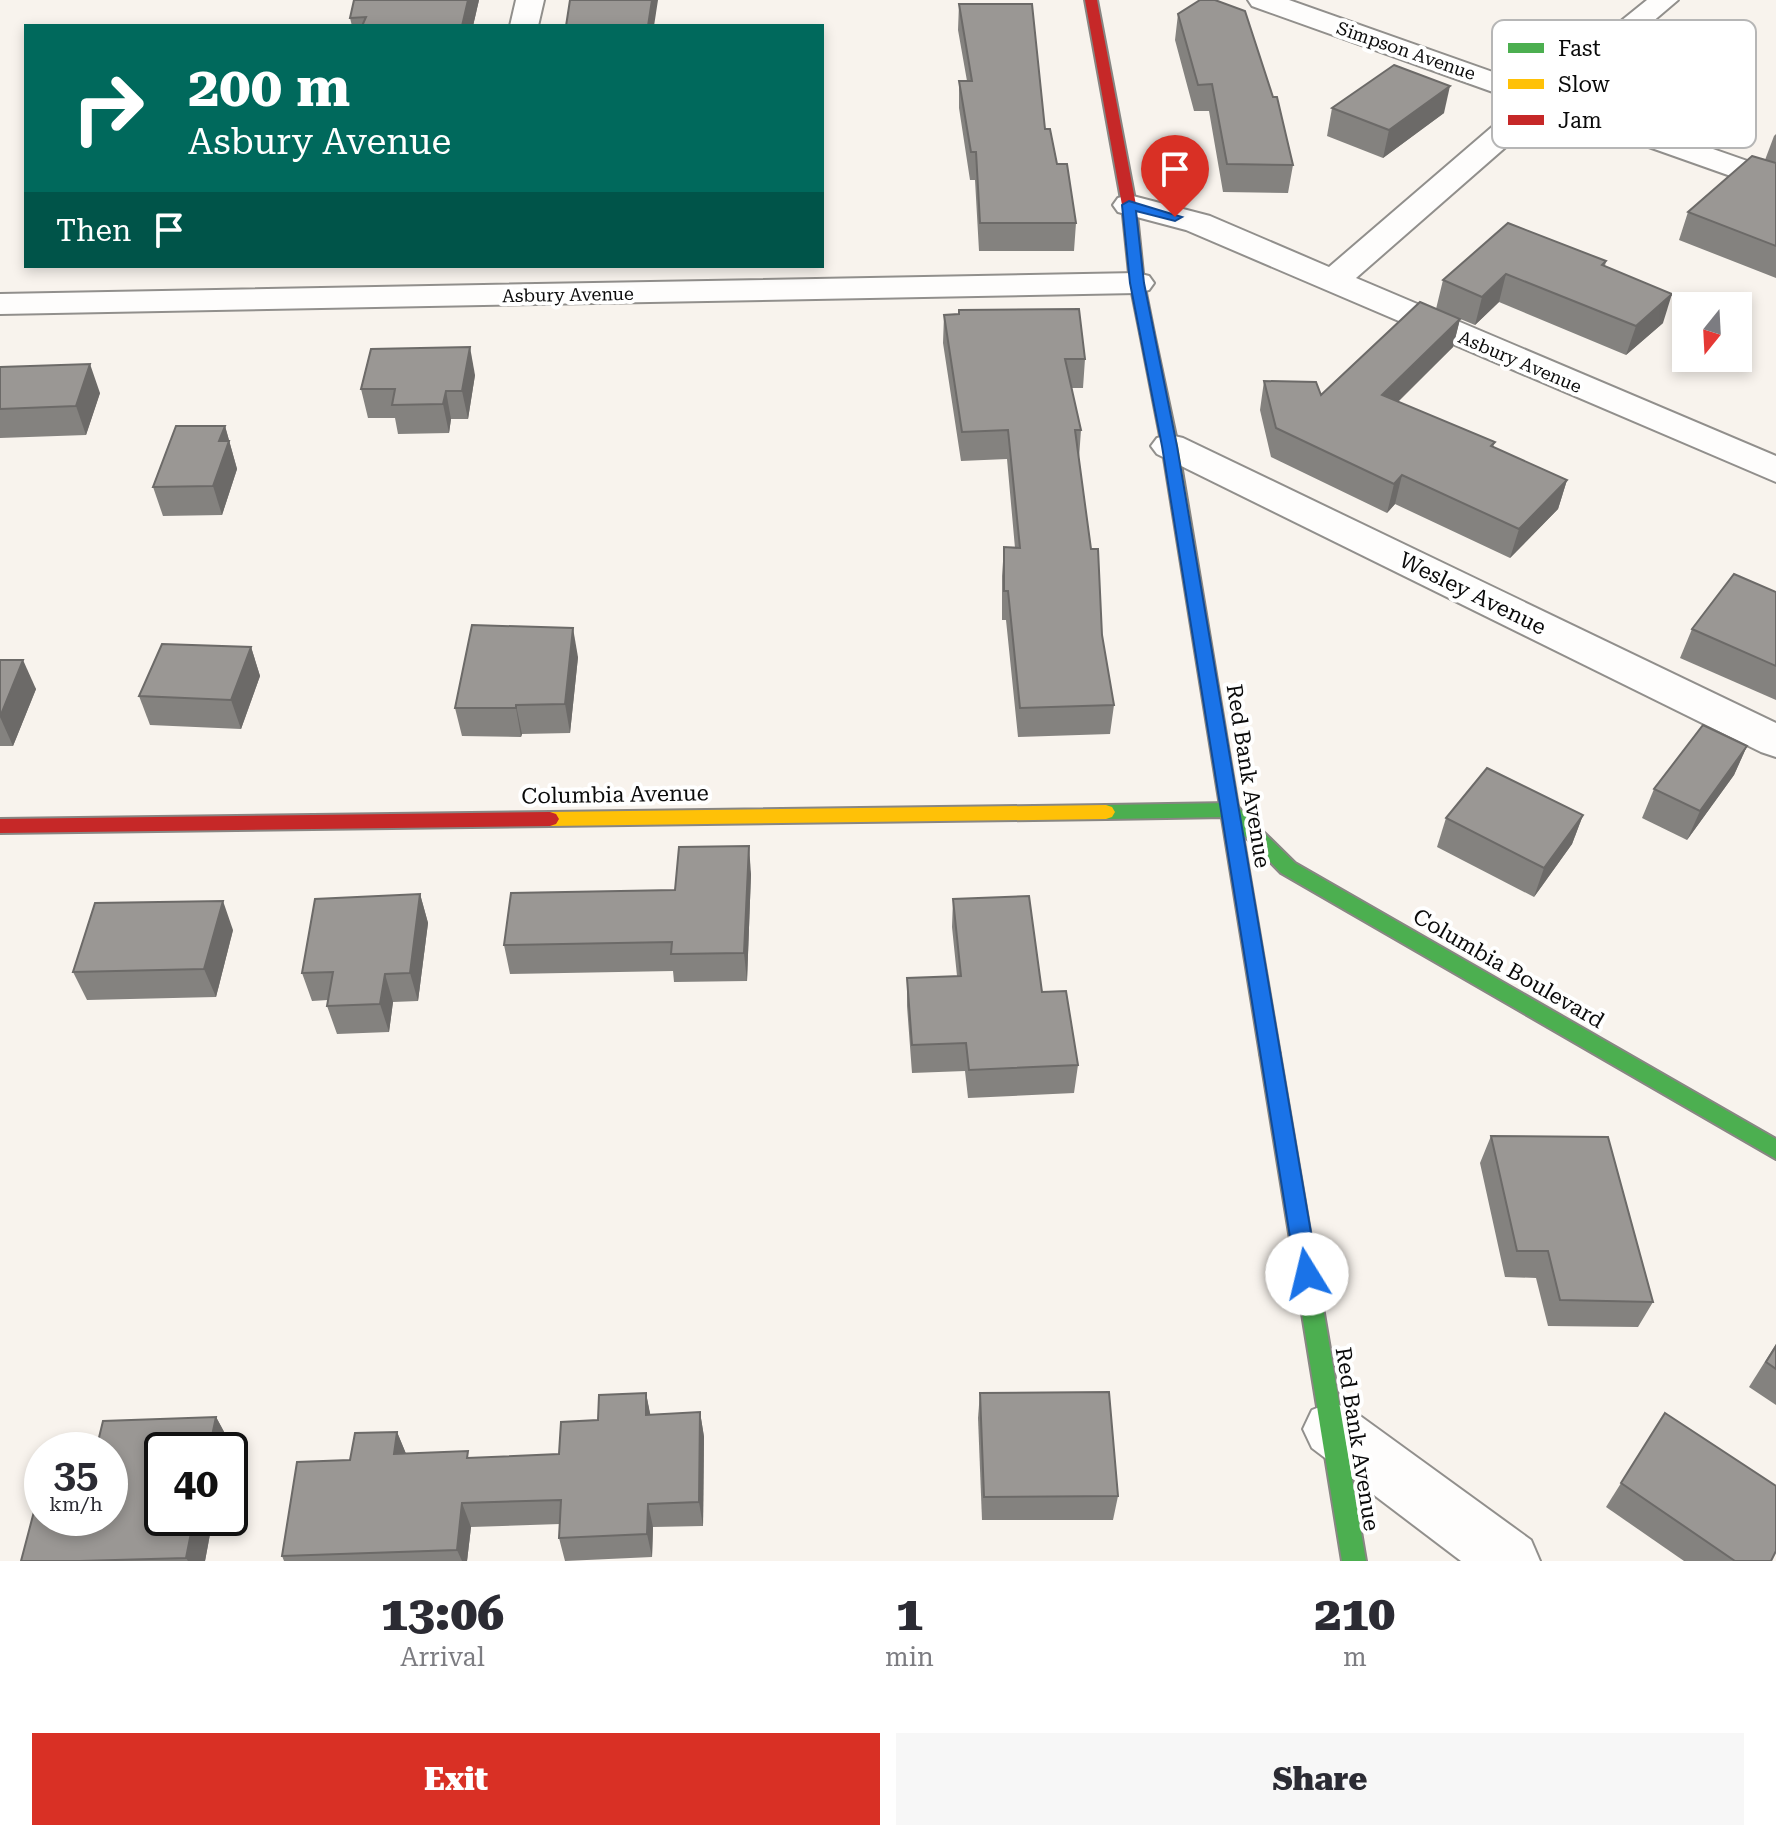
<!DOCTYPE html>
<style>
:root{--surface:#fff;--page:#f7f7f7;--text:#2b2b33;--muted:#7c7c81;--accent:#d93025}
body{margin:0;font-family:"Roboto Serif",serif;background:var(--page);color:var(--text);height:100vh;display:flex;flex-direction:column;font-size:30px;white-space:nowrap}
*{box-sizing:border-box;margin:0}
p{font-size:26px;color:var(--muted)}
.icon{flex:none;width:44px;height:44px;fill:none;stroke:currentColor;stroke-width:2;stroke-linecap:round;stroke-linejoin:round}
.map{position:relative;height:1561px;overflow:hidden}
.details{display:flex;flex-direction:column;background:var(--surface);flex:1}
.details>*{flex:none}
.top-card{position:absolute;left:24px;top:24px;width:800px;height:244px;border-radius:0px;box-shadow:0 4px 12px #0003;background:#00695c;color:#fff;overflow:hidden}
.needle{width:52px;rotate:198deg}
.tools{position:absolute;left:1672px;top:292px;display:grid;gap:16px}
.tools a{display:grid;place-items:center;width:80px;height:80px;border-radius:0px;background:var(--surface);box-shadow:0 4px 12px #0003;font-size:40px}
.speed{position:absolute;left:24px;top:1432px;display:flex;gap:16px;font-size:40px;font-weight:700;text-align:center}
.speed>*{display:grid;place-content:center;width:104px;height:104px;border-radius:50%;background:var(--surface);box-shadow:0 4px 12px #0003;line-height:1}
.speed small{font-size:20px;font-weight:400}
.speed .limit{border:4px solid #111;border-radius:12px;background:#fff;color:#111}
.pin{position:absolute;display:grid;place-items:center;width:68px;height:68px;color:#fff;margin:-82px -34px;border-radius:50% 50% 50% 0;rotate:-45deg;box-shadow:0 0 8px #0007}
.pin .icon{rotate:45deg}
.me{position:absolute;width:88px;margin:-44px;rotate:351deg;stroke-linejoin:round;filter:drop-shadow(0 0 6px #0008)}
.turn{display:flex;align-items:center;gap:28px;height:168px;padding:0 32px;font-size:36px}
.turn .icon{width:104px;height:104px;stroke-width:2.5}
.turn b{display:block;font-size:56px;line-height:68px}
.then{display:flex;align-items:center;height:76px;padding:0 32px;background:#0003;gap:16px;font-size:30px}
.eta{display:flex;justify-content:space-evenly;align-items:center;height:136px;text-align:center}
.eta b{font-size:48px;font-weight:800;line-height:56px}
.button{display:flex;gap:16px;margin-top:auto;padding:16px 32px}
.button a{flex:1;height:92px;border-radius:0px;background:var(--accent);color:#fff;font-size:32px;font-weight:800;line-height:92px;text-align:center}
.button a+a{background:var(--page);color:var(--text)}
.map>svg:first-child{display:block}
</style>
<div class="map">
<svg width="1776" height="1561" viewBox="0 0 1776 1561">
<rect width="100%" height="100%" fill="#f8f3ed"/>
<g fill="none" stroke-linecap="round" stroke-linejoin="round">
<g stroke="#918f8c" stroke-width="4">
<g id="street">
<path d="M 516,0 L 544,0 L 538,26 L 510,26 Z"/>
<path d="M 1248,0 L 1289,0 L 1538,88 L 1647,0 L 1678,0 L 1564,97 L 1776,171 L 1776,192 L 1547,111 L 1356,278 L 1776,456 L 1776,482 L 1186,230 L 1118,212 L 1113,205 L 1118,198 L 1129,195 L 1210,216 L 1329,267 L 1521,102 L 1252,6 Z"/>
<path d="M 1137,273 L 1149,276 L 1154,283 L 1149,290 L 1137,293 L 0,314 L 0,294 Z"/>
<path d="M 1170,435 L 1183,438 L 1776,723 L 1776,757 L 1761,752 L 1157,454 L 1151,446 L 1157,438 Z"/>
<path d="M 1332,1402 L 1352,1410 L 1531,1540 L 1540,1561 L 1461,1561 L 1312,1448 L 1303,1429 L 1312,1410 Z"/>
</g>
</g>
<g stroke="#888683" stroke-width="4">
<g id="fast">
<path d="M 1230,803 L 1236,805 L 1295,863 L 1776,1139 L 1776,1159 L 1281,873 L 1226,817 L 1106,819 L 1100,817 L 1097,812 L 1100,807 L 1106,805 Z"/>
<path d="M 1270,1046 L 1277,1048 L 1280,1054 L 1366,1561 L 1342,1561 L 1260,1054 L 1263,1048 Z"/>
</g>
</g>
<g stroke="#888683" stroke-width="4">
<g id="slow">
<path d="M 1147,329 L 1154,333 L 1178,446 L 1238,806 L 1229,813 L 1220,806 L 1162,446 L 1140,333 Z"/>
<path d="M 1106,805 L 1112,807 L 1115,812 L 1112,817 L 1106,819 L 550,826 L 544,824 L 541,819 L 544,814 L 550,812 Z"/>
</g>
</g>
<g stroke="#888683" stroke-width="4">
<g id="jam">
<path d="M 1085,0 L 1097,0 L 1136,205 L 1144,283 L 1154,333 L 1147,337 L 1140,333 L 1130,283 L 1122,205 Z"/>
<path d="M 1229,799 L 1238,806 L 1280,1054 L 1277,1060 L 1270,1062 L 1263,1060 L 1260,1054 L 1220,806 Z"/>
<path d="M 550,812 L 556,814 L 559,819 L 556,824 L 550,826 L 0,833 L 0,819 Z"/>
</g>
</g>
<use href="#street" fill="#fefdfc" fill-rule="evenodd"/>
<use href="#fast" fill="#4caf50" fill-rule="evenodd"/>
<use href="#slow" fill="#ffc107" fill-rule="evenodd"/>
<use href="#jam" fill="#c62828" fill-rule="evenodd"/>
</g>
<g fill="#84827f">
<path d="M 354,0 L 479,0 L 473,26 L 352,26 L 350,18 Z"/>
<path d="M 959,4 L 1045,129 L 1076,223 L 1074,251 L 979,251 L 975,180 L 970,180 L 959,108 L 959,81 L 967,81 L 958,30 Z"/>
<path d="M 1178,14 L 1293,165 L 1288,193 L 1223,192 L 1209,111 L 1194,111 L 1175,40 Z"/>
<path d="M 1332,108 L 1444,113 L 1383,158 L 1327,136 Z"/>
<path d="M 1776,134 L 1776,278 L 1679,240 L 1688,212 L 1765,160 L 1774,136 Z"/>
<path d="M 1606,261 L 1605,266 L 1663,323 L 1626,355 L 1499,302 L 1475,325 L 1436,309 L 1443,280 Z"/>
<path d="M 944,315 L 1085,359 L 1083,388 L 1071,388 L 1081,430 L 1079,458 L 1102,635 L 1114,705 L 1110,734 L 1018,737 L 1006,620 L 1002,620 L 1002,576 L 1004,547 L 1015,548 L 1007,459 L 961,461 L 943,343 Z"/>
<path d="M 1460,319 L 1453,347 L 1398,402 L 1495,442 L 1493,447 L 1567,480 L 1558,509 L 1510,558 L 1395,504 L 1387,513 L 1271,457 L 1260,410 L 1264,381 L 1321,395 Z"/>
<path d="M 0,367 L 100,393 L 86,435 L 0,438 Z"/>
<path d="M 475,375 L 468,419 L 451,419 L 449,433 L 398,434 L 395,418 L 368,418 L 361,389 Z"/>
<path d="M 225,426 L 237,469 L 222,515 L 163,516 L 153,487 Z"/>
<path d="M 1776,592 L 1776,700 L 1680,658 L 1692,629 Z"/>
<path d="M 251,647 L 260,676 L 241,729 L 150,725 L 139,696 Z"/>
<path d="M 578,657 L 570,733 L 522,734 L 521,737 L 462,736 L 455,708 Z"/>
<path d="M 0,660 L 36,689 L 13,746 L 0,746 Z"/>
<path d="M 1747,746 L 1734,775 L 1687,840 L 1642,818 L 1654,789 Z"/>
<path d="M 1583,815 L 1572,844 L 1534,897 L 1437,847 L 1446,818 Z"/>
<path d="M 751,874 L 747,981 L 674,982 L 673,971 L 510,974 L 504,945 L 675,890 Z"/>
<path d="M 420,894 L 428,923 L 418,1001 L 393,1002 L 389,1032 L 337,1034 L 327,1006 L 328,1000 L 312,1001 L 302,973 Z"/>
<path d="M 953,899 L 1042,992 L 1078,1065 L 1074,1093 L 968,1098 L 965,1071 L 912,1073 L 907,1006 L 907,978 L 957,976 L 952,927 Z"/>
<path d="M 233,930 L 216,997 L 87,1000 L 73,972 Z"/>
<path d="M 1491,1136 L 1653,1302 L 1638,1327 L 1548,1326 L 1536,1278 L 1505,1277 L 1480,1163 Z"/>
<path d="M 1776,1344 L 1776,1405 L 1749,1387 Z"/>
<path d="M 646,1393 L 650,1415 L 700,1412 L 704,1437 L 703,1526 L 653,1527 L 652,1557 L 565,1561 L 559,1538 L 560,1524 L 471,1527 L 467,1561 L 284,1561 L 282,1556 L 397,1432 L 406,1454 L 470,1458 L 559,1454 L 598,1420 Z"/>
<path d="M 980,1393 L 1118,1496 L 1113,1520 L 982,1520 L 978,1418 Z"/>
<path d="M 1665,1413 L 1771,1561 L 1684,1561 L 1606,1507 Z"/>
<path d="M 216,1417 L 229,1441 L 162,1518 L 213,1518 L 205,1561 L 21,1561 Z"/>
</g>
<g fill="#6c6a68">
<path d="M 468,0 L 479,0 L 473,26 L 462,26 Z"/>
<path d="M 652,0 L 658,0 L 654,26 L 648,26 Z"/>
<path d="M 1450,86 L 1444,113 L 1383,158 L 1389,130 Z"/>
<path d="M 1506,274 L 1499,302 L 1475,325 L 1482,297 Z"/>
<path d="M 1672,294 L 1663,323 L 1626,355 L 1636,326 Z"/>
<path d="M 1460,319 L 1453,347 L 1375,424 L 1382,395 Z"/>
<path d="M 470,347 L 475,375 L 468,419 L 462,391 Z"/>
<path d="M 90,364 L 100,393 L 86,435 L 76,406 Z"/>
<path d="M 446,391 L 451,419 L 449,433 L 443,404 Z"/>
<path d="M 225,426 L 237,469 L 222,515 L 213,486 L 219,441 Z"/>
<path d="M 1402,475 L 1395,504 L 1387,513 L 1394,484 Z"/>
<path d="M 1567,480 L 1558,509 L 1510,558 L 1519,529 Z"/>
<path d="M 573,628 L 578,657 L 570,733 L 565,704 Z"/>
<path d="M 251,647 L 260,676 L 241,729 L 231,700 Z"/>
<path d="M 23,660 L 36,689 L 13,746 L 0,717 Z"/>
<path d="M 516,705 L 522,734 L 521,737 L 516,708 Z"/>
<path d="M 1747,746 L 1734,775 L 1687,840 L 1700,811 Z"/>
<path d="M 1583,815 L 1572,844 L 1534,897 L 1544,868 Z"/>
<path d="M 749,846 L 751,874 L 747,981 L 744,953 Z"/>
<path d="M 420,894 L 428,923 L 418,1001 L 410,973 Z"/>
<path d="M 223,901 L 233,930 L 216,997 L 204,969 Z"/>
<path d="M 385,974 L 393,1002 L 389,1032 L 380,1004 Z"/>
<path d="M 646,1393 L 651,1418 L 646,1415 Z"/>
<path d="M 700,1412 L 704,1437 L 703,1526 L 699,1502 Z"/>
<path d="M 216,1417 L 229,1441 L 227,1450 L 209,1450 Z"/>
<path d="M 397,1432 L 407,1456 L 394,1454 Z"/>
<path d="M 462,1503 L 471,1527 L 467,1561 L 462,1561 L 457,1550 Z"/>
<path d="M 648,1504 L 653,1527 L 652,1557 L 647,1534 Z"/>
<path d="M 194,1518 L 213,1518 L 205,1561 L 188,1561 L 186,1558 Z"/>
</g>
<g fill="#9a9794" stroke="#6c6a68" stroke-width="2">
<path d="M 354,0 L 468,0 L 462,26 L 362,26 L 366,17 L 350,18 Z"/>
<path d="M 570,0 L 652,0 L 648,26 L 566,26 Z"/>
<path d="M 1200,0 L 1215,0 L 1245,11 L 1273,97 L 1277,97 L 1293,165 L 1227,164 L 1212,84 L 1198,85 L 1178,14 Z"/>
<path d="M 959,4 L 1032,4 L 1045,129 L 1050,129 L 1057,164 L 1067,164 L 1076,223 L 980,223 L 976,152 L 971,152 L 959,81 L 972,81 Z"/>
<path d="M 1394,65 L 1450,86 L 1389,130 L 1332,108 Z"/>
<path d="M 1752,156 L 1776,163 L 1776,246 L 1688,212 Z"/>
<path d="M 1508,223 L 1606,261 L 1602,265 L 1672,294 L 1636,326 L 1506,274 L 1482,297 L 1443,280 Z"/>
<path d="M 1420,302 L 1460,319 L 1382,395 L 1495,442 L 1491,446 L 1567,480 L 1519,529 L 1402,475 L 1394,484 L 1276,428 L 1264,381 L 1316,382 L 1321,395 Z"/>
<path d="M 1079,309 L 1085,359 L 1065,359 L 1081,430 L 1075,430 L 1091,549 L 1098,549 L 1102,635 L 1114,705 L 1020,708 L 1008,591 L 1004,591 L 1004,547 L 1020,548 L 1008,430 L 962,432 L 944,315 L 959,314 L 959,310 Z"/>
<path d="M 470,347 L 462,391 L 446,391 L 443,404 L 392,405 L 395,389 L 361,389 L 371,349 Z"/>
<path d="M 90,364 L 76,406 L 0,409 L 0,367 Z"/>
<path d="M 176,426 L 225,426 L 219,441 L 229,441 L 213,486 L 153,487 Z"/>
<path d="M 1734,574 L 1776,592 L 1776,666 L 1692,629 Z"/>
<path d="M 472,625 L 573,628 L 565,704 L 516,705 L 516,708 L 455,708 Z"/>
<path d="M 162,644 L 251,647 L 231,700 L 139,696 Z"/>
<path d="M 0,660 L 23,660 L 0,717 Z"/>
<path d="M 1703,725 L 1747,746 L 1700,811 L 1654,789 Z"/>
<path d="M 1487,768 L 1583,815 L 1544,868 L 1446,818 Z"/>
<path d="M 749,846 L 744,953 L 671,954 L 672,942 L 504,945 L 511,893 L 675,890 L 679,847 Z"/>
<path d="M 420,894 L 410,973 L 385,974 L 380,1004 L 327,1006 L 333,972 L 302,973 L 315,899 Z"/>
<path d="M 1029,896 L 1042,992 L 1066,991 L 1078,1065 L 969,1070 L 966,1043 L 912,1045 L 907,978 L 961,976 L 953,899 Z"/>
<path d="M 223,901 L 204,969 L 73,972 L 95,903 Z"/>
<path d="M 1491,1136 L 1608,1137 L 1653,1302 L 1560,1300 L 1548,1251 L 1517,1251 Z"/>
<path d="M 1776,1346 L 1776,1369 L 1766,1362 Z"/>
<path d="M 1109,1392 L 1118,1496 L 984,1497 L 980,1393 Z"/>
<path d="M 646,1393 L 646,1415 L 700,1412 L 699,1502 L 648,1504 L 647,1534 L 559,1538 L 561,1500 L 462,1503 L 457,1550 L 282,1556 L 297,1462 L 350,1460 L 355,1433 L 397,1432 L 394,1454 L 468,1451 L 467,1458 L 559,1454 L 561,1422 L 598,1420 L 599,1395 Z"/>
<path d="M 1665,1413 L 1776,1486 L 1776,1551 L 1771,1561 L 1735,1561 L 1621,1483 Z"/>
<path d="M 216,1417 L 209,1450 L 162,1450 L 162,1518 L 194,1518 L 186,1558 L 80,1561 L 21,1561 L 42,1481 L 42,1518 L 110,1518 L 110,1450 L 96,1450 L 103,1421 Z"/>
</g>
<path fill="#1a73e8" stroke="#114b97" stroke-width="2" d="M 1129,201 L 1182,217 L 1175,221 L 1136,211 L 1144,283 L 1177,446 L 1318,1274 L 1315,1281 L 1307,1284 L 1299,1281 L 1296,1274 L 1162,446 L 1130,283 L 1122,205 Z"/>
<g text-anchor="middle" stroke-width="8" stroke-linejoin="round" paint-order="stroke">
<g font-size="18" fill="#0a0a0a" stroke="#fff">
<text transform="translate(1406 51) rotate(19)" y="6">Simpson Avenue</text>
<text transform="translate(568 295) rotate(-1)" y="6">Asbury Avenue</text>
<text transform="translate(1520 362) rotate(23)" y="6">Asbury Avenue</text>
</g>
<g font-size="22" fill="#0a0a0a" stroke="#fff">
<text transform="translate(1473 593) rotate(26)" y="8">Wesley Avenue</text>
<text transform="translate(1249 776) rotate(81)" y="8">Red Bank Avenue</text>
<text transform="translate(615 794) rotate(-1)" y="8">Columbia Avenue</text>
<text transform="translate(1509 968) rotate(30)" y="8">Columbia Boulevard</text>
<text transform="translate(1358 1439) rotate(81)" y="8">Red Bank Avenue</text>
</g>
</g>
<rect x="1492" y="20" width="264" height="128" rx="12" fill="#fff" stroke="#b6b6b6" stroke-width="2"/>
<rect x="1508" y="43" width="36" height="10" fill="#4caf50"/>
<rect x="1508" y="79" width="36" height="10" fill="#ffc107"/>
<rect x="1508" y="115" width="36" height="10" fill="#c62828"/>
<g font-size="22" fill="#0a0a0a">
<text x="1558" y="56">Fast</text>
<text x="1558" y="92">Slow</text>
<text x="1558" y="128">Jam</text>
</g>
</svg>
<div class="tools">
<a><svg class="needle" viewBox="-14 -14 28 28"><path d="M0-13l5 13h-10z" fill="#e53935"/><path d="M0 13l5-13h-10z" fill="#7c7c81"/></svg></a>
</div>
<div class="speed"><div>35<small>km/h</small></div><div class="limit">40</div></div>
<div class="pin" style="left:1175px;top:217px;background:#d93025"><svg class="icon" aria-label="arrive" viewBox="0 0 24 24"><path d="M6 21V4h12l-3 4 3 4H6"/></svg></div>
<svg class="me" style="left:1307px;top:1274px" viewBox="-20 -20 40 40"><circle r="19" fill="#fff"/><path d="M0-13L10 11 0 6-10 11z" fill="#1a73e8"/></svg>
<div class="top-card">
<div class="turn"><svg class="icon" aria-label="right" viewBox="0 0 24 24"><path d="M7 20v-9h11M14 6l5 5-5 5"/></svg><div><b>200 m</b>Asbury Avenue</div></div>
<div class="then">Then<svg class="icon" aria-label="arrive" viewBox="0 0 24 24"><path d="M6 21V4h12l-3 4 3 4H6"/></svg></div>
</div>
</div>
<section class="details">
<div class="eta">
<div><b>13:06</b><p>Arrival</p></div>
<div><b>1</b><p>min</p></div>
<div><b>210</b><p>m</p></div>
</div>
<div class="button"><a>Exit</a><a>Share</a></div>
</section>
